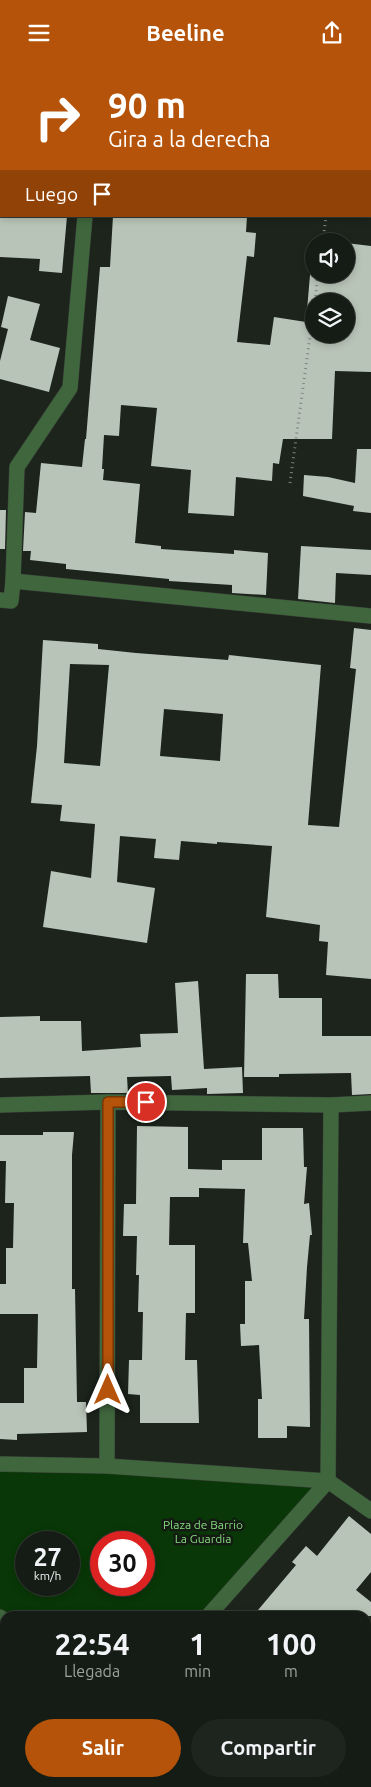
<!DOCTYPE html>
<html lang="es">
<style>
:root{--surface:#151b15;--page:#1e241e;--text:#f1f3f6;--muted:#9da1a0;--line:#343934;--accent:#b45309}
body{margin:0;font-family:Ubuntu,sans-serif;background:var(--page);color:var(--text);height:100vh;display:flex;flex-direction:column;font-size:19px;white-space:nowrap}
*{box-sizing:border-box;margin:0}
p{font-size:16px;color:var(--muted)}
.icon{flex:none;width:28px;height:28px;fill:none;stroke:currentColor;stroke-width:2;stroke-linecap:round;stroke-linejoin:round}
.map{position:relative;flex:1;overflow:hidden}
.drawer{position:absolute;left:0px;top:1546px;width:371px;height:176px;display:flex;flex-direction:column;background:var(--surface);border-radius:15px 15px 0 0;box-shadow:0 2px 8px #0003,0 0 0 1px var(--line)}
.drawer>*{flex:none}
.guide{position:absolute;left:0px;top:0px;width:371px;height:152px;box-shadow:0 2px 8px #0003,0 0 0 1px var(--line);background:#b45309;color:#fff;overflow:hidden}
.tools{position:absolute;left:305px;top:168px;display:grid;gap:10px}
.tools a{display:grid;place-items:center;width:50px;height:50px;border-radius:50%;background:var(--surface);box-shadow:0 2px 8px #0003,0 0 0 1px var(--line);font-size:25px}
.speed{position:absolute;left:15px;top:1466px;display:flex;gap:10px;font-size:25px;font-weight:700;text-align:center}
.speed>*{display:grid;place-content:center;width:65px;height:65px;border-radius:50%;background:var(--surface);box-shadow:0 2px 8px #0003,0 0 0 1px var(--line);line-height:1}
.speed small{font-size:12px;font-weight:400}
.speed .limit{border:8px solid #d22;background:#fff;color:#111}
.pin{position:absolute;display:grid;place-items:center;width:42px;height:42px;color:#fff;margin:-21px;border:2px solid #fff;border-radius:50%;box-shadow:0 1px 5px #0007}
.me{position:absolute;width:55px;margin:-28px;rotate:0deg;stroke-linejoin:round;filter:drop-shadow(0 0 4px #0008)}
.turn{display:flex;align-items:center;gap:18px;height:105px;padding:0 25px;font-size:22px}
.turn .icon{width:65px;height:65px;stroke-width:2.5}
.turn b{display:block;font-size:35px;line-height:42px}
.then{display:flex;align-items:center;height:48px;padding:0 25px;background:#0003;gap:10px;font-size:19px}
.eta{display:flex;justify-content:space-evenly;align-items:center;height:85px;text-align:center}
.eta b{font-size:30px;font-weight:700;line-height:35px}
.primary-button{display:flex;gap:10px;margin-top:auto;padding:10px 25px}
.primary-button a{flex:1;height:58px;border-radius:30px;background:var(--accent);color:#fff;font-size:20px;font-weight:700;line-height:58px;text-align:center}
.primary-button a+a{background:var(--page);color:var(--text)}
header{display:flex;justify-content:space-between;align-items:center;height:65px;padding:0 25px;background:var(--accent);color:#fff;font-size:22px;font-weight:700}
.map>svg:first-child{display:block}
</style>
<header><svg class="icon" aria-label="menu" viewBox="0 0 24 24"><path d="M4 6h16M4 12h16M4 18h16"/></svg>Beeline<svg class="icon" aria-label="share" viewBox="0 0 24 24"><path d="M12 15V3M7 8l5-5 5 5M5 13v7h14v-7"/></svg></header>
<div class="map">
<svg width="371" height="1722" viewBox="0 0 371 1722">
<rect width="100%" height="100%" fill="#1c241c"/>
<path fill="#093707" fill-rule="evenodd" d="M 0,1399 L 328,1416 L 208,1551 L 0,1552 ZM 26,1478 L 69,1478 L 69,1520 L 26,1520 ZM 101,1478 L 144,1478 L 144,1520 L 101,1520 Z"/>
<g fill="#b9c4b8" fill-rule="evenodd">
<path d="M 0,151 L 67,151 L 62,208 L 39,206 L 40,194 L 0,192 Z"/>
<path d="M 113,151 L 247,151 L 246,167 L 256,168 L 254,192 L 247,191 L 237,277 L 270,280 L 274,252 L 306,257 L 313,175 L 327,176 L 314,176 L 314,209 L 346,209 L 346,178 L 371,181 L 371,307 L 335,306 L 332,374 L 283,374 L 279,399 L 273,398 L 272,416 L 236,412 L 234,451 L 188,448 L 191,405 L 151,401 L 157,343 L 121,340 L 119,371 L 104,370 L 102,404 L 104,404 L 103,415 L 140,419 L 135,478 L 161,481 L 161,484 L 234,489 L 234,485 L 268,488 L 266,530 L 232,528 L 232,520 L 169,516 L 169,514 L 66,504 L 66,499 L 30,495 L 31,486 L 23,486 L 25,447 L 36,448 L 41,398 L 82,402 L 85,374 L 86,374 L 100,202 L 110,202 ZM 314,236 L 346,236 L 346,269 L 314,269 Z"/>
<path d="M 8,231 L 40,239 L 30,275 L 60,283 L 49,327 L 0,314 L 0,296 L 8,264 L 1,262 Z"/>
<path d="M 357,384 L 371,384 L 371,448 L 353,446 L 354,441 L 303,431 L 304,410 L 328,412 L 355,418 Z"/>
<path d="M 0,445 L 6,445 L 5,484 L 0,484 Z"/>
<path d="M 301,481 L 371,485 L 371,510 L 336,508 L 335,538 L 298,534 Z"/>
<path d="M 354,563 L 371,565 L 371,914 L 326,910 L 328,877 L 319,876 L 320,860 L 266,852 L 272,781 L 217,777 L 217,779 L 181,776 L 179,795 L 154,793 L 156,774 L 120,771 L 117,817 L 155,823 L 147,878 L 43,862 L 51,806 L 91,813 L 95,759 L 60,756 L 62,740 L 31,738 L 37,681 L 43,575 L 98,579 L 98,584 L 136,588 L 228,595 L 229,590 L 321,600 L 308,760 L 339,762 L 356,604 L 350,603 ZM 70,599 L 109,600 L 100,701 L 64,698 ZM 164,644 L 223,649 L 220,696 L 160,691 Z"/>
<path d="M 246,909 L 278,909 L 279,933 L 322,933 L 322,971 L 371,971 L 371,1029 L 352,1030 L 351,1008 L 279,1009 L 279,1012 L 244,1012 Z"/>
<path d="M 198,916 L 204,1004 L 242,1002 L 243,1028 L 207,1029 L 207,1023 L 172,1025 L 171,1011 L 127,1012 L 128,1028 L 91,1028 L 90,1011 L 0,1013 L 0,952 L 40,951 L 40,956 L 81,956 L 82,986 L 141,982 L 140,969 L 178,968 L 175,918 Z"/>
<path d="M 137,1061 L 188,1062 L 188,1104 L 222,1105 L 222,1095 L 262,1095 L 262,1063 L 303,1063 L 304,1102 L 307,1102 L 304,1139 L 309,1138 L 312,1170 L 310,1170 L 307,1202 L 304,1254 L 309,1254 L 310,1362 L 287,1361 L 287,1373 L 258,1373 L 258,1334 L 262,1334 L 259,1280 L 241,1281 L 240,1259 L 245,1259 L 245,1216 L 252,1216 L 248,1178 L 243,1178 L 245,1124 L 199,1123 L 199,1132 L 170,1132 L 169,1180 L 195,1180 L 195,1248 L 186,1248 L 185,1295 L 197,1295 L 199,1358 L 140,1358 L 140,1330 L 128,1329 L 129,1295 L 142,1295 L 143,1247 L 138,1247 L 139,1210 L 136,1210 L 137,1171 L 123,1171 L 124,1139 L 136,1139 Z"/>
<path d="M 43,1067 L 74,1067 L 72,1090 L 72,1224 L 75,1224 L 77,1337 L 86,1337 L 87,1367 L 17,1369 L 17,1375 L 0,1374 L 0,1338 L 24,1338 L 24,1303 L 37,1303 L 38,1249 L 0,1249 L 0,1219 L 6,1219 L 6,1183 L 13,1183 L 14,1138 L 5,1138 L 6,1096 L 0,1096 L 0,1070 L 43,1070 Z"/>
<path d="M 349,1451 L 371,1469 L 371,1507 L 356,1525 L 371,1537 L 371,1551 L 253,1551 L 296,1500 L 292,1497 L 306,1481 L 317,1491 Z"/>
</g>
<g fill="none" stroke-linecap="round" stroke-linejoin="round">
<g stroke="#394039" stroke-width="16">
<g id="street">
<path d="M 106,1 L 106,0"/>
<path d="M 370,79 L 371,79"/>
<path d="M 13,516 L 371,551"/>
<path d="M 0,535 L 11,536 L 13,516 L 17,402 L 70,323 L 85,151"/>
<path d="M 0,1040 L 108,1037 L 331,1040 L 371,1038"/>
<path d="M 0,1399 L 107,1401 L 328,1416 L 371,1446"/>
<path d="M 107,1401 L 108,1037"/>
<path d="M 208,1551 L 328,1416 L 331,1040"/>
<path d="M 0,1552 L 5,1556"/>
<path d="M 192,1718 L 197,1722"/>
<path d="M 56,1722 L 60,1718"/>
<path d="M 366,1722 L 371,1716"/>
</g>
</g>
<g stroke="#7e857e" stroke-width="3" stroke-dasharray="1 4" stroke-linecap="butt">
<path d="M 340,1 L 340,0"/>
<path d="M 323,176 L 326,151"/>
<path d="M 315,236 L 318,209"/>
<path d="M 290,418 L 314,242"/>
</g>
<use href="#street" stroke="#3f663c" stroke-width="15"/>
</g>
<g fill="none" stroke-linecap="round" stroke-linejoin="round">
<g stroke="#753606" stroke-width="12">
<path id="route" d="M 108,1325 L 108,1037 L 146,1037"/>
</g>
<use href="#route" stroke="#b45309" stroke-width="9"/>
</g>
<g text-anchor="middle" stroke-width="5" stroke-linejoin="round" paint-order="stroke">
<g font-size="12" fill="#86d87f" stroke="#131b12">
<text x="203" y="1464">Plaza de Barrio<tspan x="203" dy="14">La Guardia</tspan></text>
</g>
</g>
</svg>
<div class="tools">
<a><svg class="icon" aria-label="sound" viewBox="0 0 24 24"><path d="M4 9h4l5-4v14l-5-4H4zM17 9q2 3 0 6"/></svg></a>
<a><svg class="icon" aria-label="layers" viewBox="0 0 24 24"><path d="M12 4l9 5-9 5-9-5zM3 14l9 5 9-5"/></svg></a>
</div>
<div class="speed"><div>27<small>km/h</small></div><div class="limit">30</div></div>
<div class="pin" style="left:146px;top:1037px;background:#d93025"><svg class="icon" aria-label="arrive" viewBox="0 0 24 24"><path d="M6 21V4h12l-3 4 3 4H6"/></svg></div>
<svg class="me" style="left:108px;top:1325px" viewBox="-20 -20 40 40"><path d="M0-17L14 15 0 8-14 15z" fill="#b45309" stroke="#fff" stroke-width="4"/></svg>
<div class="guide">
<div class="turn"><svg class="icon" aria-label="right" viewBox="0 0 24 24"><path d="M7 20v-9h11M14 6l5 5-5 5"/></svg><div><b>90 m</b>Gira a la derecha</div></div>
<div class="then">Luego<svg class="icon" aria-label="arrive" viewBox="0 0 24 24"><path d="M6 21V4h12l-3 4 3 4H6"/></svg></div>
</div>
<section class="drawer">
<div class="eta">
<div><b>22:54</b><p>Llegada</p></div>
<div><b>1</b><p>min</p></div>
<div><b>100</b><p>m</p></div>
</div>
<div class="primary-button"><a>Salir</a><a>Compartir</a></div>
</section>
</div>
